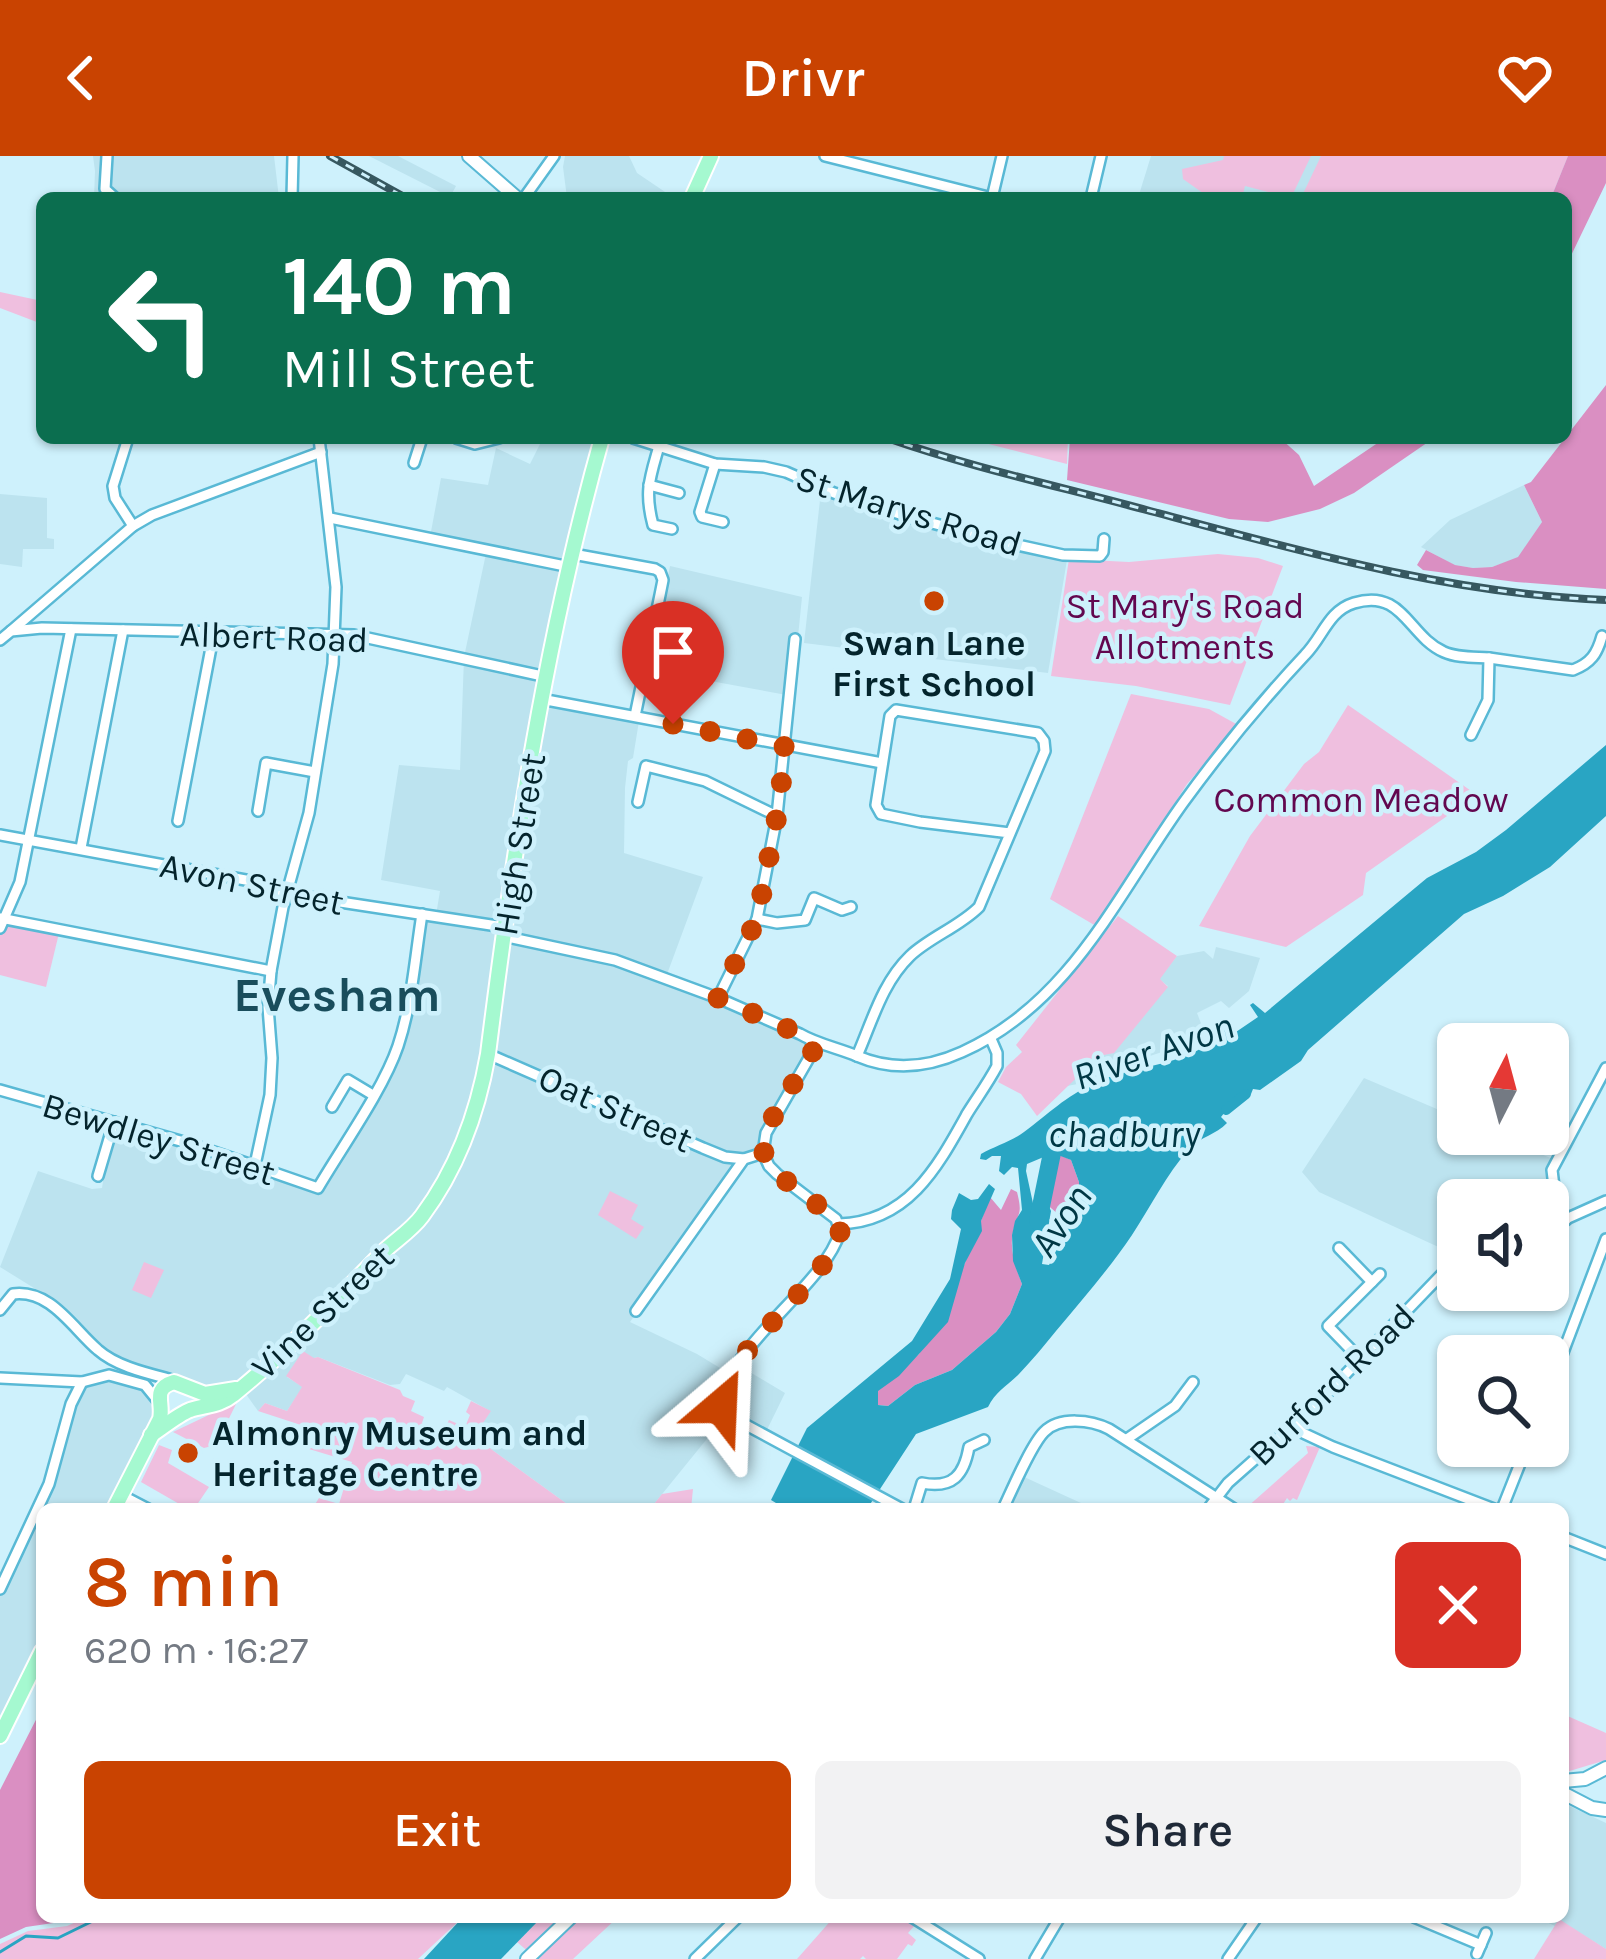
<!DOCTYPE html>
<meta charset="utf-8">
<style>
:root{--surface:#fff;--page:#f2f2f3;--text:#1f2937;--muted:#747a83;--accent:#c94301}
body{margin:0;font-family:Karla,sans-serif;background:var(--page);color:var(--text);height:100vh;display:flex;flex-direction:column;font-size:45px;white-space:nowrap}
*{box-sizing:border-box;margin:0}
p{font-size:39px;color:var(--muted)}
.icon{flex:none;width:66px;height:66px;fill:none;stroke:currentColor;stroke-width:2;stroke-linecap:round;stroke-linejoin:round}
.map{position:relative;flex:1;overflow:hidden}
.panel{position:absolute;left:36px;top:1347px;width:1533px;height:420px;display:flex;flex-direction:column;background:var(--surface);border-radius:18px;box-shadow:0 3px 9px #0004}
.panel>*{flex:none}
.hud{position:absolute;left:36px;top:36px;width:1536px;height:252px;border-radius:18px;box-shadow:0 3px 9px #0004;background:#0b6e4f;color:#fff;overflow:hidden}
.needle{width:78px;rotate:6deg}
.buttons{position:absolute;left:1437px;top:867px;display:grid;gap:24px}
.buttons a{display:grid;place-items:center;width:132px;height:132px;border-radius:18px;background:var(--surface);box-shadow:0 3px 9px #0004;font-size:60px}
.pin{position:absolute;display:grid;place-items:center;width:102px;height:102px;color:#fff;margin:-123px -51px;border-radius:50% 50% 50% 0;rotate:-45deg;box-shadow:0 0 12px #0007}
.pin .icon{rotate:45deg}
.me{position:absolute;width:132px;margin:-66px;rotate:26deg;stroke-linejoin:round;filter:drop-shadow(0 0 9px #0008)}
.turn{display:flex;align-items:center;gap:42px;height:252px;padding:0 48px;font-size:54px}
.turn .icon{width:156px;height:156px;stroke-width:2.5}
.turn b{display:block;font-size:84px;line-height:102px}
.round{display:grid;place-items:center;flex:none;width:126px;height:126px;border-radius:18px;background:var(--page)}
.overview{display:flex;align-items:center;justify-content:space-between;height:204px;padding:0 48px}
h1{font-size:72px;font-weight:600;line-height:90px;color:var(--accent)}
.cta{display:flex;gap:24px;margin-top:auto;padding:24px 48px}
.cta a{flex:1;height:138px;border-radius:18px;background:var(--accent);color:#fff;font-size:48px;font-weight:600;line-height:138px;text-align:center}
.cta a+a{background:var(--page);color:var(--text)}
header{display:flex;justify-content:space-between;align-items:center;height:156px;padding:0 48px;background:var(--accent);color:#fff;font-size:54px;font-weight:600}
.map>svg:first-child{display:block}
</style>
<header><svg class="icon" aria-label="back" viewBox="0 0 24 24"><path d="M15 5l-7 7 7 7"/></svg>Drivr<svg class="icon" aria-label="heart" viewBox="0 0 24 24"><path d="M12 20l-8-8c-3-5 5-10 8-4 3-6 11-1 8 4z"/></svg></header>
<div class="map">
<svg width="1606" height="1803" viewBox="0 0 1606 1803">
<rect width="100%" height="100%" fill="#cef1fc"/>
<g fill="#bce3ef">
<path d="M 93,0 L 274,0 L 279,42 L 94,42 L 95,15 Z"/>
<path d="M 369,0 L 398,0 L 456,30 L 450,41 Z"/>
<path d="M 565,0 L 629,0 L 637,17 L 674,42 L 567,42 L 563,11 Z"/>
<path d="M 1151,0 L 1568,0 L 1551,42 L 1138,42 Z"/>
<path d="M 543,282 L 604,282 L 543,544 L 639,565 L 633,602 L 628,605 L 625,632 L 624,697 L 703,721 L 666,821 L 806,876 L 813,895 L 759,998 L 744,1007 L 630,1166 L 697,1198 L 730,1218 L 738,1209 L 785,1237 L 762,1284 L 723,1263 L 650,1353 L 574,1353 L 477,1283 L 477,1276 L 490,1255 L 447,1231 L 444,1235 L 406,1218 L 400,1228 L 390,1229 L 318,1201 L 314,1202 L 287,1221 L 303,1231 L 287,1255 L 265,1247 L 258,1255 L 241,1231 L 195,1230 L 188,1223 L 179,1220 L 169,1223 L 100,1197 L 55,1145 L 0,1111 L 38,1015 L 92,1033 L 102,1032 L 112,966 L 318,1033 L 398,893 L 423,758 L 436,759 L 440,735 L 381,724 L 399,609 L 460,614 L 464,501 L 487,393 L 430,381 L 441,322 L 488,329 L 496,292 L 530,308 Z"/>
<path d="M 1524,329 L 1542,366 L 1518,402 L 1492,411 L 1473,412 L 1454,409 L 1421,391 L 1450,364 Z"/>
<path d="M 0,338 L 47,342 L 47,382 L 54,383 L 54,393 L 23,393 L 22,411 L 0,408 Z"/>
<path d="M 832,343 L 1067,404 L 1048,517 L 804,487 L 820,344 Z"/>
<path d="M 670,410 L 802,441 L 792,540 L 650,514 Z"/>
<path d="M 1216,791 L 1260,802 L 1249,835 L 1229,852 L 1221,845 L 1197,857 L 1204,875 L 1180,890 L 1117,911 L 1083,927 L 1067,930 L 1168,830 L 1159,823 L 1177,800 L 1204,795 L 1213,803 Z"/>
<path d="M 1364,922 L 1458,962 L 1458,978 L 1495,978 L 1555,1004 L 1551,1015 L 1564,1064 L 1548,1070 L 1548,1044 L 1458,1044 L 1458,1100 L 1319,1036 L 1302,1016 Z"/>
<path d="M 105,1223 L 130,1227 L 147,1235 L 156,1245 L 158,1257 L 108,1353 L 42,1353 L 42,1488 L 0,1570 L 0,1430 L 47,1329 L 81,1225 Z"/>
<path d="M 1022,1320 L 1094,1353 L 1005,1353 Z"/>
<path d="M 1563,1647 L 1606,1667 L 1606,1793 L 1559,1764 L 1555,1770 L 1536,1761 L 1563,1761 Z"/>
</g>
<g fill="#efbfdf">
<path d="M 1224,0 L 1311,0 L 1291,42 L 1245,30 L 1242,42 L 1210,42 L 1183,23 L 1182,13 L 1223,4 Z"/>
<path d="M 1321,0 L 1568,0 L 1551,42 L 1301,42 Z"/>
<path d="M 0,136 L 42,145 L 42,168 L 0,152 Z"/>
<path d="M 965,282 L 1068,282 L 1067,308 Z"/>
<path d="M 1218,398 L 1258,402 L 1283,410 L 1230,549 L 1136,530 L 1051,520 L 1069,403 L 1129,406 Z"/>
<path d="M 1131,538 L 1209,553 L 1238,569 L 1187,628 L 1096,770 L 1050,743 Z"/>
<path d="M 1348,549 L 1477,639 L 1366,717 L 1363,739 L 1286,791 L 1199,770 L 1250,680 L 1304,608 L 1319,596 Z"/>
<path d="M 1118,760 L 1177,800 L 1160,823 L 1168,831 L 1114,897 L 1099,900 L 1037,960 L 1021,938 L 998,926 L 1006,911 L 1022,896 L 1016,889 Z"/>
<path d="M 4,763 L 60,773 L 46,831 L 0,819 L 0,772 Z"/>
<path d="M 610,1035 L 638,1049 L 631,1063 L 644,1071 L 636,1083 L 598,1059 Z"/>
<path d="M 144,1106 L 164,1114 L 151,1142 L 132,1134 Z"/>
<path d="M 303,1195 L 314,1202 L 318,1201 L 400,1234 L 403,1240 L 415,1245 L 411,1255 L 424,1261 L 422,1267 L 430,1271 L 432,1269 L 444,1274 L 449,1264 L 465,1271 L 470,1259 L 466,1256 L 471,1245 L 491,1255 L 477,1276 L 477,1283 L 574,1353 L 312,1353 L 319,1342 L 339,1348 L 352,1306 L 299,1290 L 304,1270 L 258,1255 L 265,1247 L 287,1255 L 302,1231 L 286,1220 Z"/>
<path d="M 234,1247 L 236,1248 L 216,1289 L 204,1292 L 173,1276 Z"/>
<path d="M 159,1289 L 172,1294 L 168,1307 L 209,1331 L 194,1353 L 188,1353 L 141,1326 Z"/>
<path d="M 1306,1290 L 1320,1291 L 1297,1344 L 1293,1342 L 1290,1345 L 1287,1342 L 1280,1353 L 1272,1348 L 1266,1353 L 1246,1352 L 1308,1297 Z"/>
<path d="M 693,1333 L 691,1353 L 650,1353 L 662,1338 Z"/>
<path d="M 1563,1558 L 1606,1577 L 1606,1604 L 1563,1617 Z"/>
<path d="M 87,1761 L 461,1761 L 462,1762 L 418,1803 L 0,1803 L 0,1788 L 28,1775 L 67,1770 Z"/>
<path d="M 542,1761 L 618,1761 L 573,1803 L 527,1803 L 531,1798 L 517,1786 Z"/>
<path d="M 834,1761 L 902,1761 L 915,1769 L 908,1777 L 916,1784 L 912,1790 L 908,1788 L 897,1803 L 866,1803 L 863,1800 L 860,1803 L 797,1803 Z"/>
<path d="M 1559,1763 L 1606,1793 L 1606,1803 L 1534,1803 Z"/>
</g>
<g fill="#da8fc2">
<path d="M 1568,0 L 1606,0 L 1606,27 L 1566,110 L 1566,42 L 1551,42 Z"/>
<path d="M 1606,229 L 1606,433 L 1516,426 L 1423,414 L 1417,409 L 1426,394 L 1455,409 L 1473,412 L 1492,411 L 1518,401 L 1542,366 L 1524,329 L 1531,326 Z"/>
<path d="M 1070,282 L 1280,282 L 1299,299 L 1314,330 L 1385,282 L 1434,282 L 1354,337 L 1320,353 L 1268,366 L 1229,363 L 1067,324 Z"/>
<path d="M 1058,998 L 1071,1004 L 1079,1026 L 1079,1041 L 1074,1042 L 1058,1058 L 1044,1046 Z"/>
<path d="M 1011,1033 L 1017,1036 C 1023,1060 1018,1055 1013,1076 C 1009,1094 1016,1112 1022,1128 L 1010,1158 L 996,1176 L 952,1214 L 915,1229 L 888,1250 L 878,1249 L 875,1235 L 919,1198 L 965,1107 L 990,1041 L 1001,1054 Z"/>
<path d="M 42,1552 L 42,1761 L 76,1761 L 67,1765 L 26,1771 L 0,1783 L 0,1634 Z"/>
</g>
<g fill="#29a5c3" fill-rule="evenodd">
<path d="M 1606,589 L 1606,660 L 1550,711 L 1503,740 L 1464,758 L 1308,894 L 1301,905 L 1260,934 L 1253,933 L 1251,938 L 1240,937 L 1221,961 L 1227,967 C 1216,979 1201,980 1189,993 C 1166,1019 1151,1050 1132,1079 C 1109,1113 1082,1144 1056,1175 C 1044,1190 1032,1204 1019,1218 C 1007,1230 995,1236 988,1251 L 916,1278 L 867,1353 L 773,1353 L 776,1347 L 771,1344 L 807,1272 L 912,1185 L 950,1123 L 961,1073 L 951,1063 L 952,1054 L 959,1037 L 971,1044 L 978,1043 L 989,1028 L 995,1033 L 981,1065 L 982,1075 L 965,1107 L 948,1166 L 899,1220 L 878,1235 L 878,1249 L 888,1250 L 915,1229 L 952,1214 L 996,1176 L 1010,1158 L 1022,1128 L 1013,1105 L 1012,1079 L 1015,1065 L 1022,1054 L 1018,1012 L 1012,1011 L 1004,1019 L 999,1015 L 1001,1000 L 992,1000 L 986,1004 L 980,1003 L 981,998 C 995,990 1011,986 1024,976 C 1050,957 1064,941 1095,927 C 1129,910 1184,910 1211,885 L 1207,873 L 1222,865 L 1228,877 L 1233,878 L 1258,861 L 1250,849 L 1253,847 L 1265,857 L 1427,722 L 1476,696 L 1506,674 ZM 1058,999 L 1071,1004 L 1079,1026 L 1079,1041 L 1075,1042 L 1074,1059 L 1049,1109 L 1042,1108 L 1051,1055 L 1047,1046 L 1041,1045 L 1034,1052 L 1026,1015 L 1027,1008 L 1046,1000 L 1047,1011 L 1055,1012 Z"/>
<path d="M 463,1761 L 542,1761 L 501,1803 L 424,1803 Z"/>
</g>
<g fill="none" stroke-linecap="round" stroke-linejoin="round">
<path stroke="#29a5c3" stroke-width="3" d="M 0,1796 L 26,1780 L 58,1782 L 101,1761"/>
<path stroke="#29a5c3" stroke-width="10" d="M 1226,954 L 1246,938"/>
<path stroke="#29a5c3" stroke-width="18" d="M 1038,1065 L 1053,992"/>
<g stroke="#59b9d5" stroke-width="14">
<g id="street">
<path d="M 107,0 L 105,33 L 115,42"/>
<path d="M 825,0 L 992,42"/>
<path d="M 292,42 L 293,0"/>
<path d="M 524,42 L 554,0"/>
<path d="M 992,42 L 1002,0"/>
<path d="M 1091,42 L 1101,0"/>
<path d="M 128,282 L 113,330 L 115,342 L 133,370"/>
<path d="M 456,282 L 475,288 L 499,282"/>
<path d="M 633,282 L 715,308 L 764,311 L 786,316 L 834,337 L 906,360 L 999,385 L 1063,399 L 1100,400 L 1103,396 L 1104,383"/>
<path d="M 659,290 C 650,322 644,335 653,369 L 672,373"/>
<path d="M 414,307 L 422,282"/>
<path d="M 715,308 L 700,356 L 702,361 L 723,366"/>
<path d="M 649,329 L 679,337"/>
<path d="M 330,362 L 570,411"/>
<path d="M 573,398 L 655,413 L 660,416 L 663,424 L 660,439 L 635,560"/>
<path d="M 11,475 L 133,370 L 152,359 L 321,296"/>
<path d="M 0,484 L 11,475 L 42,472 L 354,479 L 547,521"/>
<path d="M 1489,502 L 1573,514 C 1591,507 1597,498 1602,480"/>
<path d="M 541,543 L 882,607"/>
<path d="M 638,646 L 646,610 L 705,625 L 777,660"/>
<path d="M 258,655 L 266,607 L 315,616"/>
<path d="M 178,665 L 214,476"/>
<path d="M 0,679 L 251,725 L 288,738 L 504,771"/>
<path d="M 81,692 L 123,474"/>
<path d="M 0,762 L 271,815"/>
<path d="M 757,763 L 777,767 L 805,764 L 814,742 L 842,754 L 851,751"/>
<path d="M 0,772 L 20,726 L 71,473"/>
<path d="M 503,780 L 615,804 L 718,842 L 800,878 C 817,888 838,892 857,900 C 872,866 882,827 910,800 C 930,781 959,771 979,751 L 1045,595 L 1044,585 L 1038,577 L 896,554 L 890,560 L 876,649 L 881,658 L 920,666 L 1010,677"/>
<path d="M 718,842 L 757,763 L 777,660 L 795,483"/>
<path d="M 488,898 L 703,992 L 725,1001 L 744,1003"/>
<path d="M 857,900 C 892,915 927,912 962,896 C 1071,847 1117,739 1183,647 C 1220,596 1262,545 1305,499 C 1323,481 1328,455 1354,447 C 1403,432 1408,480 1444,496 C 1457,502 1475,501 1489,502 L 1488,544 L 1471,579"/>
<path d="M 0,934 L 191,988 L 318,1032 C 342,991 383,934 398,890 C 412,848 415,802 422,758"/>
<path d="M 332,951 L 348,924 L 373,939"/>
<path d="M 763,997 L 769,1010 L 777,1018 L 836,1063 L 840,1076 C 822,1135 717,1195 722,1256 L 902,1353"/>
<path d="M 763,997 L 766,977 L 813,895 L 811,886"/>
<path d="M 255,1009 L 270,939 L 272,902 L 268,851 L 271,815 L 283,751 L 309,657 L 333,508 L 336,431 L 319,282"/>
<path d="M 98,1020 L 114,966"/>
<path d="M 1566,1064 L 1555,1039 L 1552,1014 L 1606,912"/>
<path d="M 839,1068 C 908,1066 937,1012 967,958 C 977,942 988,927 997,910 L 997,897 L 991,883"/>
<path d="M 1548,1071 L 1606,1045"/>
<path d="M 1339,1092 L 1372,1126"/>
<path d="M 0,1154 L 13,1138 C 51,1133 73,1173 98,1194 C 116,1210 146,1217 169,1223 L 170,1227"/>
<path d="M 636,1155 L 744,1003 L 763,997"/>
<path d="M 1361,1204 L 1328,1170 L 1380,1118"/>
<path d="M 0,1222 L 82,1226 L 109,1219 L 145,1229 L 158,1245"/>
<path d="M 1548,1236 L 1606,1083"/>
<path d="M 1295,1268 L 1303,1277 L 1333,1291 L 1494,1353"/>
<path d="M 1127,1283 L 1175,1250 L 1193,1226"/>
<path d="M 121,1339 L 148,1353"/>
<path d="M 914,1353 L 922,1327 C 953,1333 964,1319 969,1291 L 984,1284"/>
<path d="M 1003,1353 C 1012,1334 1031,1289 1044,1276 C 1060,1260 1091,1264 1109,1273 L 1234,1353"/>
<path d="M 1208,1353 L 1228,1327 L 1315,1250 L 1443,1117 L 1458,1108"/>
<path d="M 1502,1353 L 1527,1290"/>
<path d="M 1563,1381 L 1606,1398"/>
<path d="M 0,1433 L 49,1328 L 71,1248 L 82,1226"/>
<path d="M 912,1761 L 979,1803"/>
<path d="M 1414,1761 L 1481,1789"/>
<path d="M 1477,1798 L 1486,1777"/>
<path d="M 695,1803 L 738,1761"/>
<path d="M 1035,1803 L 1060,1761"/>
<path d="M 1228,1803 L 1257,1761"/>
</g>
</g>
<g stroke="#59b9d5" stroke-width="16">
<g id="secondary">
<path d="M 469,0 L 517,42"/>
<path d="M 1563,1625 L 1585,1623 L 1606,1612"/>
<path d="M 1563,1637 L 1592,1652 L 1606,1654"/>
<path d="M 527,1803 L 571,1761"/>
</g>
</g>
<g stroke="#fff" stroke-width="18">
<g id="primary">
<path d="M 692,42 L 711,0"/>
<path d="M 151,1279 C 162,1272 179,1258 190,1254 C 205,1249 220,1250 233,1239 C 285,1197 334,1147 381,1098 C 394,1085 411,1075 422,1060 C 457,1013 478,955 488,898 C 514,690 545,484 602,282"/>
<path d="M 114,1353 L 160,1263 C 164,1247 151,1233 174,1226 L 205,1238 L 236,1233"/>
<path d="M 0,1580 L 42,1495"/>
</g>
</g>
<use href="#street" stroke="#fff" stroke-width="9"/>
<use href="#secondary" stroke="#fff" stroke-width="12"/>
<use href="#primary" stroke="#a5f9d0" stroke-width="14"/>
<g stroke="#375860" stroke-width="8">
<g id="rail">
<path d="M 330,0 L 406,42"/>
<path d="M 887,282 C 973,312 1062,331 1150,355 C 1300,395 1450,438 1606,444"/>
</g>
</g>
<use href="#rail" stroke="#cef1fc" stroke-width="3" stroke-dasharray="9" stroke-linecap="butt"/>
</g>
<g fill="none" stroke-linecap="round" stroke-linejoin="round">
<path stroke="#c94301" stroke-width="21" stroke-dasharray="0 37.8" d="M 673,568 L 786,591 L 777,660 L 757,763 L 718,842 L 800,878 L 811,886 L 813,895 C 802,916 768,964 764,982 C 761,997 767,1008 777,1018 L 836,1063 L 840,1076 C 823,1133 724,1193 721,1250"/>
</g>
<g fill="#c94301" stroke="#cef1fc" stroke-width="4.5">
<circle cx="934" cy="445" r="12"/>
<circle cx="188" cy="1297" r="12"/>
</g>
<g text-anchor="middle" stroke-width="9" stroke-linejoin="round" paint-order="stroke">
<g font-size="36" fill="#04242c" stroke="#cef1fc">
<text transform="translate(909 354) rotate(17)" y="13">St Marys Road</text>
<text transform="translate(274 480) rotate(2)" y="13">Albert Road</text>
<text transform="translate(518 688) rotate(-81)" y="13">High Street</text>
<text transform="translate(252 727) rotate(12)" y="13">Avon Street</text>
<text transform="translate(616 952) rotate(24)" y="13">Oat Street</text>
<text transform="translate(159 982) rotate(17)" y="13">Bewdley Street</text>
<text transform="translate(322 1155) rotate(-43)" y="13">Vine Street</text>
<text transform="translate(1331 1228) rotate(-44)" y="13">Burford Road</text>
</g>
<g font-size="36" fill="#62074f" stroke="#cef1fc">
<text x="1185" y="462">St Mary's Road<tspan x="1185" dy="41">Allotments</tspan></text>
<text x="1361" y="656">Common Meadow</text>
</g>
<g font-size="36" font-weight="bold" fill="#04242c" stroke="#cef1fc">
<text x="934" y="499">Swan Lane<tspan x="934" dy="41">First School</tspan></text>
<text x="212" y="1289" text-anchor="start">Almonry Museum and<tspan x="212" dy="41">Heritage Centre</tspan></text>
</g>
<g font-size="39" font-style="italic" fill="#003744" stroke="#cef1fc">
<text transform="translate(1153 894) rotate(-19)" y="14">River Avon</text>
<text x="1124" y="991">chadbury</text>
<text transform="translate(1060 1064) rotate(-56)" y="14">Avon</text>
</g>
<g font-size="48" font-weight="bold" fill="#194d5c" stroke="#cef1fc">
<text x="337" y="855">Evesham</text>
</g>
</g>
</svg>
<div class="buttons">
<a><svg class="needle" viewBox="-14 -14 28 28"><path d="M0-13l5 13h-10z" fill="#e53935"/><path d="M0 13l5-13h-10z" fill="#747a83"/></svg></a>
<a><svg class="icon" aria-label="sound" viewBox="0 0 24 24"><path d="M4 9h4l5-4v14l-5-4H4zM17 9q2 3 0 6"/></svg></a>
<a><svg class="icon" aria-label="search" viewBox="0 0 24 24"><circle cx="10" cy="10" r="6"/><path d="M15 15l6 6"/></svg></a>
</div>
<div class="pin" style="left:673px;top:568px;background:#d93025"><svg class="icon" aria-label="arrive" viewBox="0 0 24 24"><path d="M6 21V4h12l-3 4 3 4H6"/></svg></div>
<svg class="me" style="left:721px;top:1250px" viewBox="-20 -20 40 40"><path d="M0-17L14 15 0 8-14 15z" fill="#c94301" stroke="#fff" stroke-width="4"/></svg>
<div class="hud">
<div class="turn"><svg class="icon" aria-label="left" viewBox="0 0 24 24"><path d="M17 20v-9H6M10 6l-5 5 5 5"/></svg><div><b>140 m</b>Mill Street</div></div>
</div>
<section class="panel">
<div class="overview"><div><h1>8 min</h1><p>620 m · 16:27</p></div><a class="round" style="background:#d93025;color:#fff"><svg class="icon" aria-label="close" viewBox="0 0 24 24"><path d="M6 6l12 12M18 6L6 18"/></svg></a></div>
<div class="cta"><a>Exit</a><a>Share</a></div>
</section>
</div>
